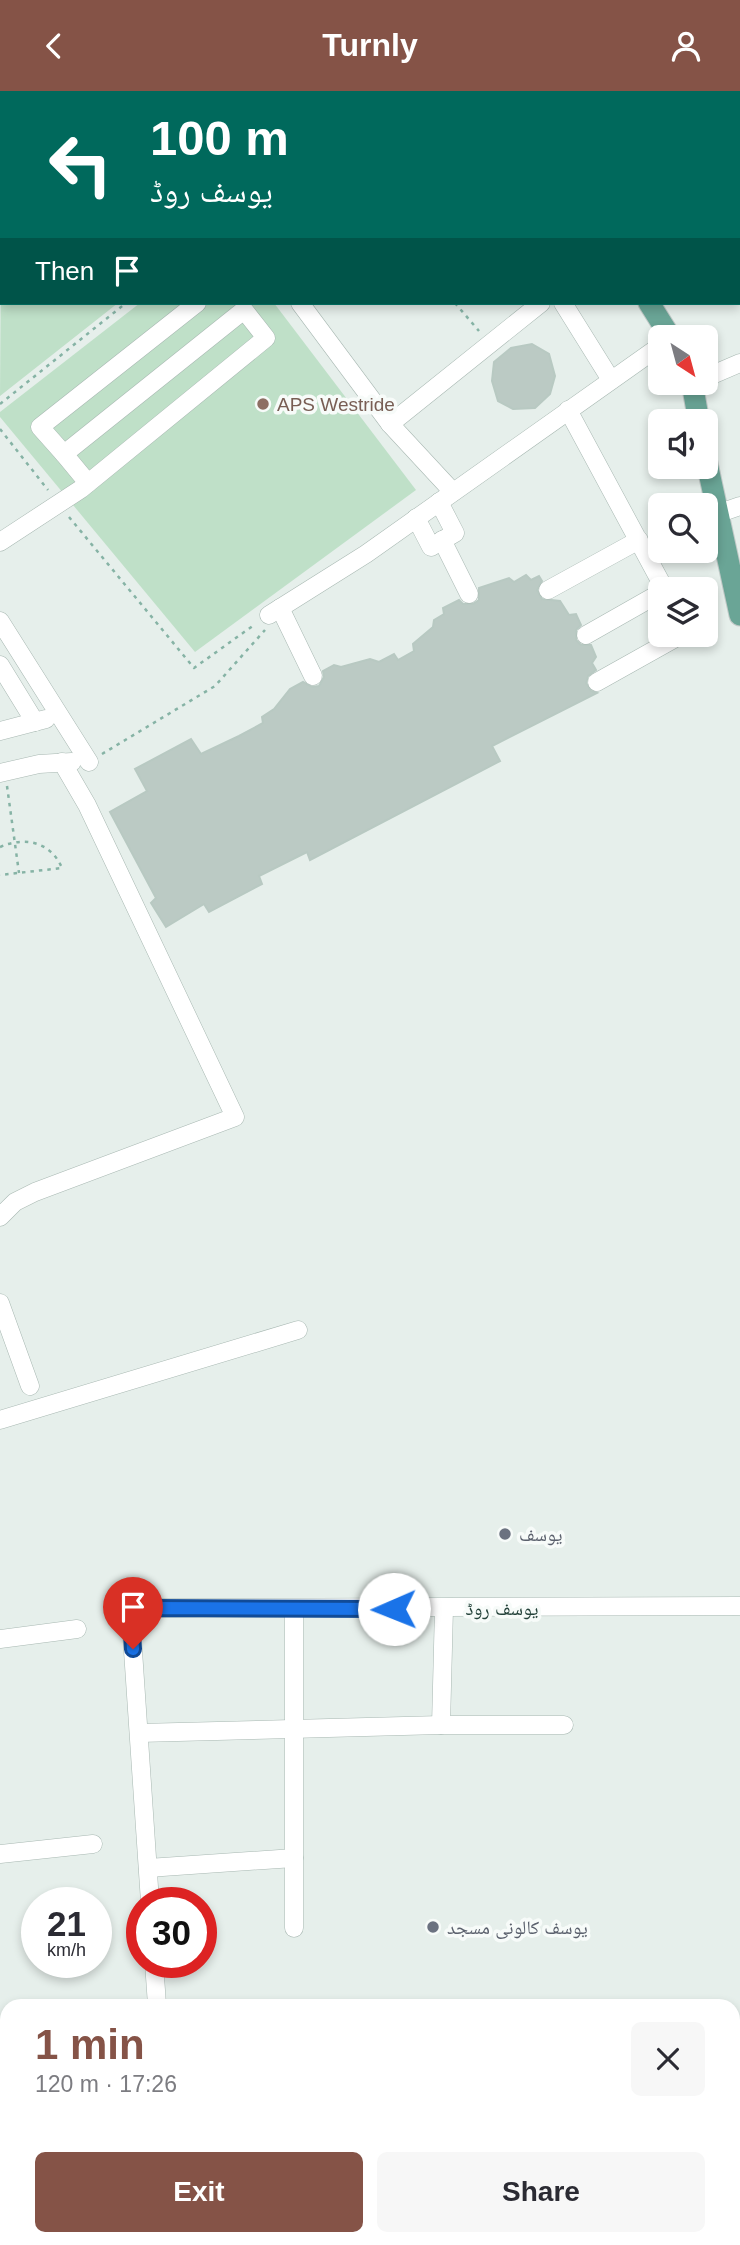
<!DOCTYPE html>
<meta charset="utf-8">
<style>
:root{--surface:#fff;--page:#f7f7f7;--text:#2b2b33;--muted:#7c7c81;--accent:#855347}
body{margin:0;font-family:Arial,"Noto Naskh Arabic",sans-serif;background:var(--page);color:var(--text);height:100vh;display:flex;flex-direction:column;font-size:26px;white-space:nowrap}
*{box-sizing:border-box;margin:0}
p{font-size:23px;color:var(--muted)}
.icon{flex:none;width:38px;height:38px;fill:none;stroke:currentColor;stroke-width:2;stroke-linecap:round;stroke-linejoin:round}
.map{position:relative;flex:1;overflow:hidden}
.side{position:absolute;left:0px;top:1908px;width:740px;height:247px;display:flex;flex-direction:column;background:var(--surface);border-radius:21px 21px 0 0;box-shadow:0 4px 10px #0003}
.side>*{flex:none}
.hud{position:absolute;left:0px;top:0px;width:740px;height:214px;box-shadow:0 4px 10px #0003;background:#00695c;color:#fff;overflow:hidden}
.needle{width:46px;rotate:144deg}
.fabs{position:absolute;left:648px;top:234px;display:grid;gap:14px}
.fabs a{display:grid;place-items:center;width:70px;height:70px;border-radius:10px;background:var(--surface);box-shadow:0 4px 10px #0003;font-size:35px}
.speed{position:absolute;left:21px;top:1796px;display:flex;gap:14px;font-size:35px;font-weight:700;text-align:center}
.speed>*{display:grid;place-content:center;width:91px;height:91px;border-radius:50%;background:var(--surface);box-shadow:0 4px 10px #0003;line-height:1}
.speed small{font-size:18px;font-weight:400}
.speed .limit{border:10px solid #d22;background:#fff;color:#111}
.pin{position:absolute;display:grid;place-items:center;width:60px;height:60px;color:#fff;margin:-72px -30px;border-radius:50% 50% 50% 0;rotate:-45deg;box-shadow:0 0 7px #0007}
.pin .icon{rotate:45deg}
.me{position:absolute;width:77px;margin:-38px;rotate:269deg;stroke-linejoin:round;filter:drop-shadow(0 0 5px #0008)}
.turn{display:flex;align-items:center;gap:24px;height:147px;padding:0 35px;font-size:32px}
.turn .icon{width:91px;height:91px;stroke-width:2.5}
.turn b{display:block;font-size:49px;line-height:60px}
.then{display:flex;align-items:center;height:66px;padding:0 35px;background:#0003;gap:14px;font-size:26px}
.round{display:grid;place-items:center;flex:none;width:74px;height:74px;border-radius:10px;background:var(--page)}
.overview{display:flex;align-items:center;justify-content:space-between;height:119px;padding:0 35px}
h1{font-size:42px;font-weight:800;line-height:52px;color:var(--accent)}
.primary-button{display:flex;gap:14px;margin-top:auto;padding:14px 35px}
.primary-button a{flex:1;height:80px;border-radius:10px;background:var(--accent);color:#fff;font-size:28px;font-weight:800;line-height:80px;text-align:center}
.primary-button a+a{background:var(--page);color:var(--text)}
header{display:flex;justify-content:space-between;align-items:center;height:91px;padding:0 35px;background:var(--accent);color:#fff;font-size:32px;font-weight:800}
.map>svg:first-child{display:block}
</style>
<header><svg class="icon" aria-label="back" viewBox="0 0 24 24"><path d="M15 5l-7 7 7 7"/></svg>Turnly<svg class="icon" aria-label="person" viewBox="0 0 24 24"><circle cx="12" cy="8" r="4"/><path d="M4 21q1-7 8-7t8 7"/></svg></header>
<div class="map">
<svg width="740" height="2154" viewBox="0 0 740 2154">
<rect width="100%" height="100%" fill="#e6efeb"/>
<g fill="#bfe0c8">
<path d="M 2,20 L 2,212 L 118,212 L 0,305 Z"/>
<path d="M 140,212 L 274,212 L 416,399 L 195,561 L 0,326 L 0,321 Z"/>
</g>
<g fill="#bbcac4" stroke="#b8c9c2" stroke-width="2">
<path d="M 532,253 L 549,263 L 555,285 L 550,303 L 535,317 L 513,318 L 498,310 L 492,290 L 494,271 L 511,257 Z"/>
<path d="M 526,484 L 531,489 L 539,485 L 542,490 L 537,499 L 542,508 L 560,510 L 569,524 L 576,523 L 581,534 L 576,539 L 576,549 L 581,554 L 591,554 L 596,566 L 592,572 L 596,579 L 588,585 L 586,592 L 591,600 L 597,602 L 492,655 L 500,670 L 310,769 L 307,761 L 259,785 L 262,793 L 209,821 L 204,813 L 166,836 L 151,812 L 156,807 L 110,721 L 147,700 L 135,678 L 191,648 L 201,663 L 239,645 L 263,632 L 262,626 L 274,618 L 290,598 L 303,591 L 312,596 L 319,595 L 324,586 L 323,580 L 334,574 L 341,576 L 370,568 L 379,571 L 394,563 L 398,569 L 414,560 L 413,553 L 433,536 L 434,529 L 444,523 L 443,517 L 459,509 L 463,513 L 473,513 L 479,509 L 479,497 L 509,487 L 514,491 Z"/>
</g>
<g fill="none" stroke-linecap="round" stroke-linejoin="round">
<g stroke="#a8b8b2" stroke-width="19">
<g id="minor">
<path d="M 132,0 L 133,2"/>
<path d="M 147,0 L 149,2"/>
<path d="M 737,0 L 737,2"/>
<path d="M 590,2 L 592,0"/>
<path d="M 738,24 L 740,46"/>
<path d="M 738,66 L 740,65"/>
<path d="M 300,212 L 390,333 L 453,401"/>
<path d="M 563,212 L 611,289"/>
<path d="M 705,287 L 740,272"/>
<path d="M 568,319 L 665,499"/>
<path d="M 390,333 L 541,212"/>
<path d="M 64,363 L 88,392"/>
<path d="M 717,423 L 740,415"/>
<path d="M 416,427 L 431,456 L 455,442 L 439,411"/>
<path d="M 442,449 L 469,503"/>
<path d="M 0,451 L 81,398 L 266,247 L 244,219 L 64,363 L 40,336 L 197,212"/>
<path d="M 548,499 L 639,449"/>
<path d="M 280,517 L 313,585"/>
<path d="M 269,524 L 366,463 L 660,255"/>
<path d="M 0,530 L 89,671"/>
<path d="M 586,544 L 660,502"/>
<path d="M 0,574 L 35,631"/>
<path d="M 597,591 L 681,544"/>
<path d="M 0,640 L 46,628"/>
<path d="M 0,682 L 39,673 L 72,671"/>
<path d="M 0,1126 L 15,1111 L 35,1101 L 235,1026 L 87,714 L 62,671"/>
<path d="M 0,1212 L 30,1295"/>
<path d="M 0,1329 L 298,1239"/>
<path d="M 0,1548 L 77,1538"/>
<path d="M 441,1634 L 444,1517"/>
<path d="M 139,1642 L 441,1634 L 564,1634"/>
<path d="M 0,1763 L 93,1753"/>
<path d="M 148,1777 L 294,1767"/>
<path d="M 150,1811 L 131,1530 L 139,1520 L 151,1517 L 740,1515"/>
<path d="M 294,1837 L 294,1519"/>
<path d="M 154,1871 L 157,1914"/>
<path d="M 0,1977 L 7,1976"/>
<path d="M 173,2147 L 174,2154"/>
</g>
</g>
<g stroke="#c2cac8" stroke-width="23">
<g id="major">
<path d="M 504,0 L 505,2"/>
<path d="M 649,212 L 671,247"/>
<path d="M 692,292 L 699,331"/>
<path d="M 705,363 L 740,524"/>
</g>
</g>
<g stroke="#86b3a5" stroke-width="2.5" stroke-dasharray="3.5 5" stroke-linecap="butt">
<path d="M 437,0 L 438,2"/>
<path d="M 11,2 L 13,0"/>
<path d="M 0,13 L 2,11"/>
<path d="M 455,212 L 479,240"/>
<path d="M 0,313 L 126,212"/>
<path d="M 0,338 L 48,399"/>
<path d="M 69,426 L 194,577 L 254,534"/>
<path d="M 102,663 L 215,595 L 265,539"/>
<path d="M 7,695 L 19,782"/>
<path d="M 0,756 C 25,745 51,751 62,777 L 0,784"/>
</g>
<use href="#minor" stroke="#fff" stroke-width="18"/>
<use href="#major" stroke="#6aa596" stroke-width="21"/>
</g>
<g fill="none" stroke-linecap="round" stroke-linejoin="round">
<g stroke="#114b97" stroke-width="18">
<path id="route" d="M 133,1558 L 131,1530 L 139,1520 L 151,1517 L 394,1518"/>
</g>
<use href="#route" stroke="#1a73e8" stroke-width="12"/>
</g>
<circle fill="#8d6e63" stroke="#f7fbf9" stroke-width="2.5" cx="263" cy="313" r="7"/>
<g fill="#6b7280" stroke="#f7fbf9" stroke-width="2.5">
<circle cx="505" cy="1443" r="7"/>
<circle cx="433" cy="1836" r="7"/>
</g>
<g text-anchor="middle" stroke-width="7" stroke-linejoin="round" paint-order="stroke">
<g font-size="19" fill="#785e54" stroke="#f7fbf9" text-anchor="start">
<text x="277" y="320">APS Westride</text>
</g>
<g font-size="19" fill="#5b616d" stroke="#f7fbf9" text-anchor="start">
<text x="519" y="1450">یوسف</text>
<text x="447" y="1843">یوسف کالونی مسجد</text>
</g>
<g font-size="19" fill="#24423a" stroke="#f7fbf9">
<text x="502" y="1524">یوسف روڈ</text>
</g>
</g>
</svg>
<div class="fabs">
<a><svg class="needle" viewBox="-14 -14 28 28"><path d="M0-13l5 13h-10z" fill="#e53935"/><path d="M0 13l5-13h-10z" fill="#7c7c81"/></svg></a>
<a><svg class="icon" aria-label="sound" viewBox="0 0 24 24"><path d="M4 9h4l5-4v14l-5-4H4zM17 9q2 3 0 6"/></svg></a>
<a><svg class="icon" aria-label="search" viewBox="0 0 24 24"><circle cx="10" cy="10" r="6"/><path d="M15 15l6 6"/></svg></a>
<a><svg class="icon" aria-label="layers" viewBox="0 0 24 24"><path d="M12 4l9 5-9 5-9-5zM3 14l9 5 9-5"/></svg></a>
</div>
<div class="speed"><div>21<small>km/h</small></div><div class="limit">30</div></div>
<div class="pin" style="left:133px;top:1558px;background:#d93025"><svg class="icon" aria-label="arrive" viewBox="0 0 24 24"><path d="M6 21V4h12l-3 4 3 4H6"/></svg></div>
<svg class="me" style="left:394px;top:1518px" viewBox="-20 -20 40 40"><circle r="19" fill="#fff"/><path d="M0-13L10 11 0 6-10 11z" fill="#1a73e8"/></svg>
<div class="hud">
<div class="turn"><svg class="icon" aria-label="left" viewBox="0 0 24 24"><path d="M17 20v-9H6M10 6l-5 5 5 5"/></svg><div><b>100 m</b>یوسف روڈ</div></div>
<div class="then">Then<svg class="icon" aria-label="arrive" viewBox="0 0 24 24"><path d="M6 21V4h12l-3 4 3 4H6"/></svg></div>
</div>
<section class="side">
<div class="overview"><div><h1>1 min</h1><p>120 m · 17:26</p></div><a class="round"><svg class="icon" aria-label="close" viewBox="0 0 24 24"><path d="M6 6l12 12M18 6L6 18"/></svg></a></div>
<div class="primary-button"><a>Exit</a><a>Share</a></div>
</section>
</div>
